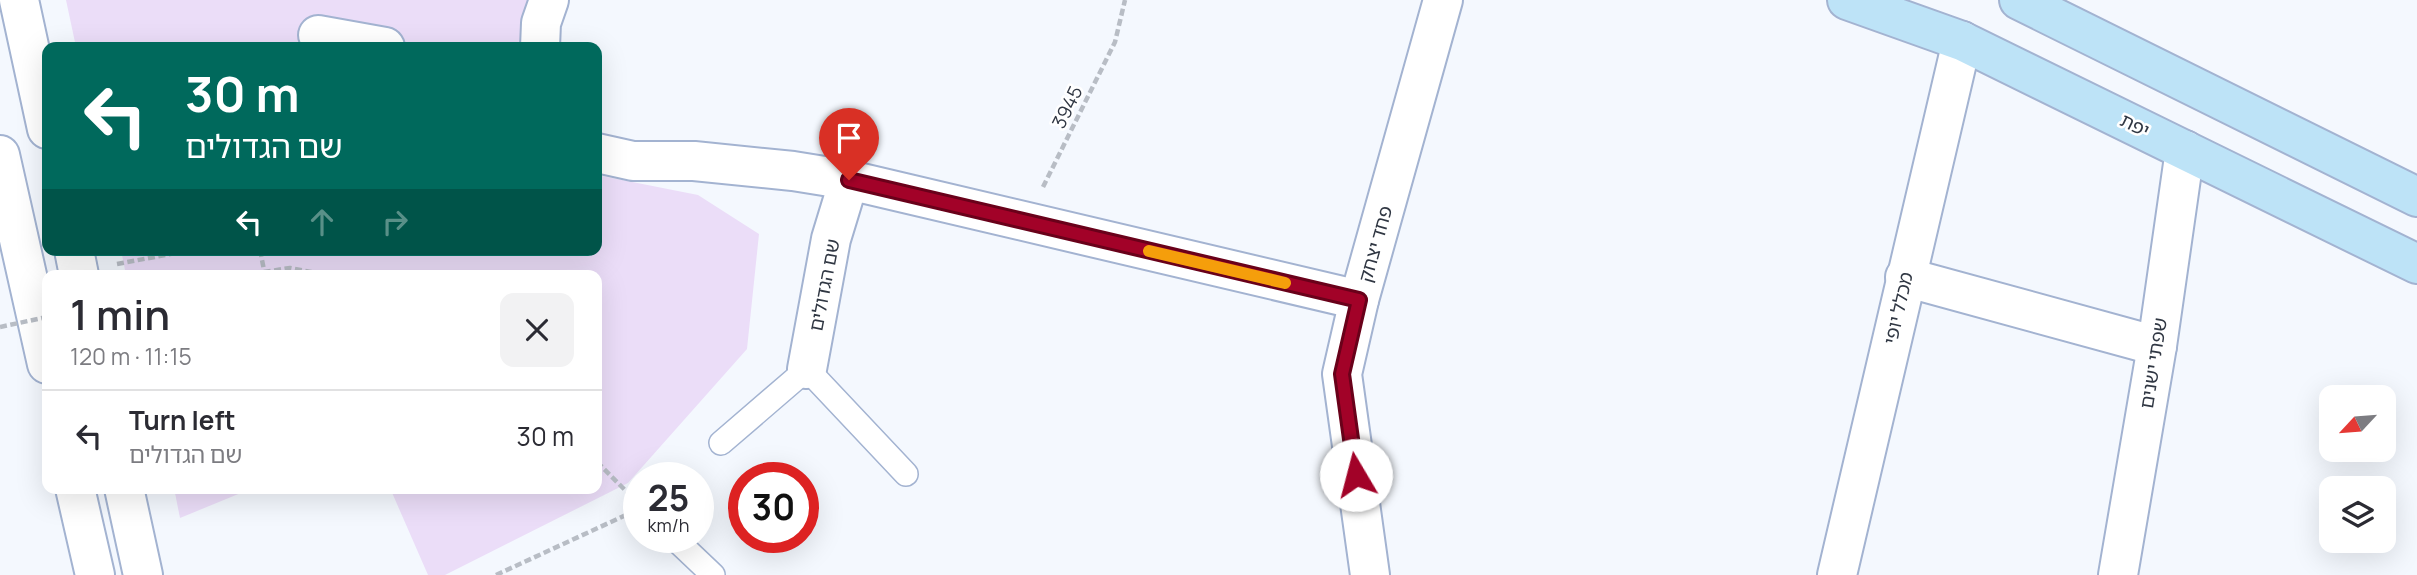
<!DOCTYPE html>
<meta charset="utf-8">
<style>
:root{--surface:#fff;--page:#f2f2f3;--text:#2b2b33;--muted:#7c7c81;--line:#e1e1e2}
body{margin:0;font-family:Manrope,"Noto Sans Hebrew",sans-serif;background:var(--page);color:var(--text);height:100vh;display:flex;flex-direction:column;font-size:26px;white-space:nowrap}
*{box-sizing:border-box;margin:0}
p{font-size:23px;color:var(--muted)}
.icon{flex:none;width:38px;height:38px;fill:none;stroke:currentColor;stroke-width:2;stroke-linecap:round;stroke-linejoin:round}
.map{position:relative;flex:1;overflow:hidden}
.drawer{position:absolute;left:42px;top:270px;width:560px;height:224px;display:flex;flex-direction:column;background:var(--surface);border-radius:14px;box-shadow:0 7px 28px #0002}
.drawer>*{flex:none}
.top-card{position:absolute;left:42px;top:42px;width:560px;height:214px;border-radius:14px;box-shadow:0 7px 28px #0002;background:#00695c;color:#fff;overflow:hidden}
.needle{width:46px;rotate:244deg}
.controls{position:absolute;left:2319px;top:385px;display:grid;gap:14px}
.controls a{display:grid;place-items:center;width:77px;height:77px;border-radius:14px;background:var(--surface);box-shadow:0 7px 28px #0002;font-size:35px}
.speed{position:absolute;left:623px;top:462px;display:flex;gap:14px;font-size:35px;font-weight:700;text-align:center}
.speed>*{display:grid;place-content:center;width:91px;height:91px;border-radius:50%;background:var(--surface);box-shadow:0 7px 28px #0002;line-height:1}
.speed small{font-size:18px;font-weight:400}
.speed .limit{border:10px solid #d22;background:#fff;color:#111}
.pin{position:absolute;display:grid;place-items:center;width:60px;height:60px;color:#fff;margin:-72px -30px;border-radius:50% 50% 50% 0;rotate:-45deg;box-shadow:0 0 7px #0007}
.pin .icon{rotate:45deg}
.me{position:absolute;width:77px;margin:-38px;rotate:352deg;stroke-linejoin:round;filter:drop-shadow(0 0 5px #0008)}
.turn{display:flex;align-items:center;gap:24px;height:147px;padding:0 28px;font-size:32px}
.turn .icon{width:91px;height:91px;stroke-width:2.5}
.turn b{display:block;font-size:49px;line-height:60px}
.lanes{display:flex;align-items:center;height:66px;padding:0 28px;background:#0003;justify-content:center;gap:35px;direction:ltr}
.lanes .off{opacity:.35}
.round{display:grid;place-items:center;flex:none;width:74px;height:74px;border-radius:14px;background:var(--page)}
.summary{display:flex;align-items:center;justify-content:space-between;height:119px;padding:0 28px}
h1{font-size:42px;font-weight:600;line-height:52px}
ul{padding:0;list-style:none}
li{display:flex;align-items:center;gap:21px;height:91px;padding:0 28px;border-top:2px solid var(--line)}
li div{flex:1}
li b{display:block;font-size:26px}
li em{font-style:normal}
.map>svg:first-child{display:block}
</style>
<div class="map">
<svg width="2417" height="575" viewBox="0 0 2417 575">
<rect width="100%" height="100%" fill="#f4f8fe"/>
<g fill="#ebddf8">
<path d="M 66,0 L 535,0 L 530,47 L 76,47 Z"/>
<path d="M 597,175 L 698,195 L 759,234 L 747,349 L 628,483 L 445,575 L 428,575 L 390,488 L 597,488 L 597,275 L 126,275 L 121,250 L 597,250 Z"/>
<path d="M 174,488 L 253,488 L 180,518 Z"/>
</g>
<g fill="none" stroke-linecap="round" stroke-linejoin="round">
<g stroke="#a3b3d1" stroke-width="26">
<g id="lane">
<path d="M 721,443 L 807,369 L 906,474"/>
<path d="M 673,537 L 713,575"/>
</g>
</g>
<g stroke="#a3b3d1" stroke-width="42">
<g id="street">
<path d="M 19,0 L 47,129"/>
<path d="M 318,35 L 385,47"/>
<path d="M 540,47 L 541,23 L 549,0"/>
<path d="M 597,153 L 633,161 L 694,161 L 793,171 L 849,180"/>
<path d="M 0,155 L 47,364"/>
<path d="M 74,250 L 79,275"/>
<path d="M 1905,277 L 2157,346"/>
<path d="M 807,369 L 831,239 L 849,180 L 1359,300"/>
<path d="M 75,488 L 95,575"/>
<path d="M 124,488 L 143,575"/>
<path d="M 1370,575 L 1342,374 L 1359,300 L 1443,0"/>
<path d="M 1837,575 L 1962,41"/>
<path d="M 2118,575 L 2157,346 L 2185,150"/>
</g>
</g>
<g stroke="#a3b3d1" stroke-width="42">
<g id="secondary">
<path d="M 1847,0 L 1962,41 L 2417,264"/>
<path d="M 2019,0 L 2417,197"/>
</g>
</g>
<g stroke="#b8bdc5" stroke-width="4.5" stroke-dasharray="7 3.5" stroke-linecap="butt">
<path d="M 1043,187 L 1115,42 L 1125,0"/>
<path d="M 260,250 L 264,270"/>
<path d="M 117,264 L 192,250"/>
<path d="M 243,275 L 290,268 L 327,275"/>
<path d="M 597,462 L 639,504"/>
<path d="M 496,575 L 639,509"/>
</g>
<use href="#lane" stroke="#fff" stroke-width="23"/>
<use href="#street" stroke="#fff" stroke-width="38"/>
<use href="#secondary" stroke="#bde3f7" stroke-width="38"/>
<path stroke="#b8bdc5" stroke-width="4.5" stroke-dasharray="7 3.5" stroke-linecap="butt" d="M 0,327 L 47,317"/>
</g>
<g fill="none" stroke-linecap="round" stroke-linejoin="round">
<g stroke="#69011a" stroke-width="18">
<path id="route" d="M 849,180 L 1359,300 L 1342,374 L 1356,475"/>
</g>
<use href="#route" stroke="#a20228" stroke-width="12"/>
<path stroke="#f59e0b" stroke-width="12" d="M 1149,251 L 1285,283"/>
</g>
<g text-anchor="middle" stroke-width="5" stroke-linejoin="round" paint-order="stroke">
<g font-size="19" fill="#303743" stroke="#fff">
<text transform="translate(1067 107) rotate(-64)" y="7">3945</text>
<text transform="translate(2135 125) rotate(26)" y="7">יפת</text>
<text transform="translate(1375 244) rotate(-74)" y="7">פחד יצחק</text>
<text transform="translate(824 285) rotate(-79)" y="7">שם הגדולים</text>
<text transform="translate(1898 308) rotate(-77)" y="7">מכלל יופי</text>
<text transform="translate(2153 363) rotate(-81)" y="7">שפתי ישנים</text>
</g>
</g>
</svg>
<div class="controls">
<a><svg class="needle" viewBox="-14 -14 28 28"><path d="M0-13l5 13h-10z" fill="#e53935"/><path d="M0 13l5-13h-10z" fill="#7c7c81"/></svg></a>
<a><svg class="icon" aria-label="layers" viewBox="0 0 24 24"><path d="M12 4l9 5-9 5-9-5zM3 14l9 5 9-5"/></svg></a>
</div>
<div class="speed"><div>25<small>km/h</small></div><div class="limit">30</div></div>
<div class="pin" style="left:849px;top:180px;background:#d93025"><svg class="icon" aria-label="arrive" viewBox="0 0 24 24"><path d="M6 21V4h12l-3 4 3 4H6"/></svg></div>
<svg class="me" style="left:1356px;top:475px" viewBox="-20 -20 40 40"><circle r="19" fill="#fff"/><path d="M0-13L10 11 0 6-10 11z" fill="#a20228"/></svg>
<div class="top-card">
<div class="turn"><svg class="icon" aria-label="left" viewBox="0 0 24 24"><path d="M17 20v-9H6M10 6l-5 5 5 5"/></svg><div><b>30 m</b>שם הגדולים</div></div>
<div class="lanes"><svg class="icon" aria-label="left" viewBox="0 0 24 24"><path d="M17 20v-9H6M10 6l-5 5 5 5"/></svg><svg class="icon off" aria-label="ahead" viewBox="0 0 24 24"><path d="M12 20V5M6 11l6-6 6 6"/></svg><svg class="icon off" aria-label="right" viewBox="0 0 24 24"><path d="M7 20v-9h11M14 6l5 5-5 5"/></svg></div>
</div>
<section class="drawer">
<div class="summary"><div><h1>1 min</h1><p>120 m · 11:15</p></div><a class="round"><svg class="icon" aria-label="close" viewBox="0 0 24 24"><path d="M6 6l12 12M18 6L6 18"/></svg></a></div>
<ul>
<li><svg class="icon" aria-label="left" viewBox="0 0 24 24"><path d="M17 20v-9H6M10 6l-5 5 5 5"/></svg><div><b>Turn left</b><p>שם הגדולים</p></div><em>30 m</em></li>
</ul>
</section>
</div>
